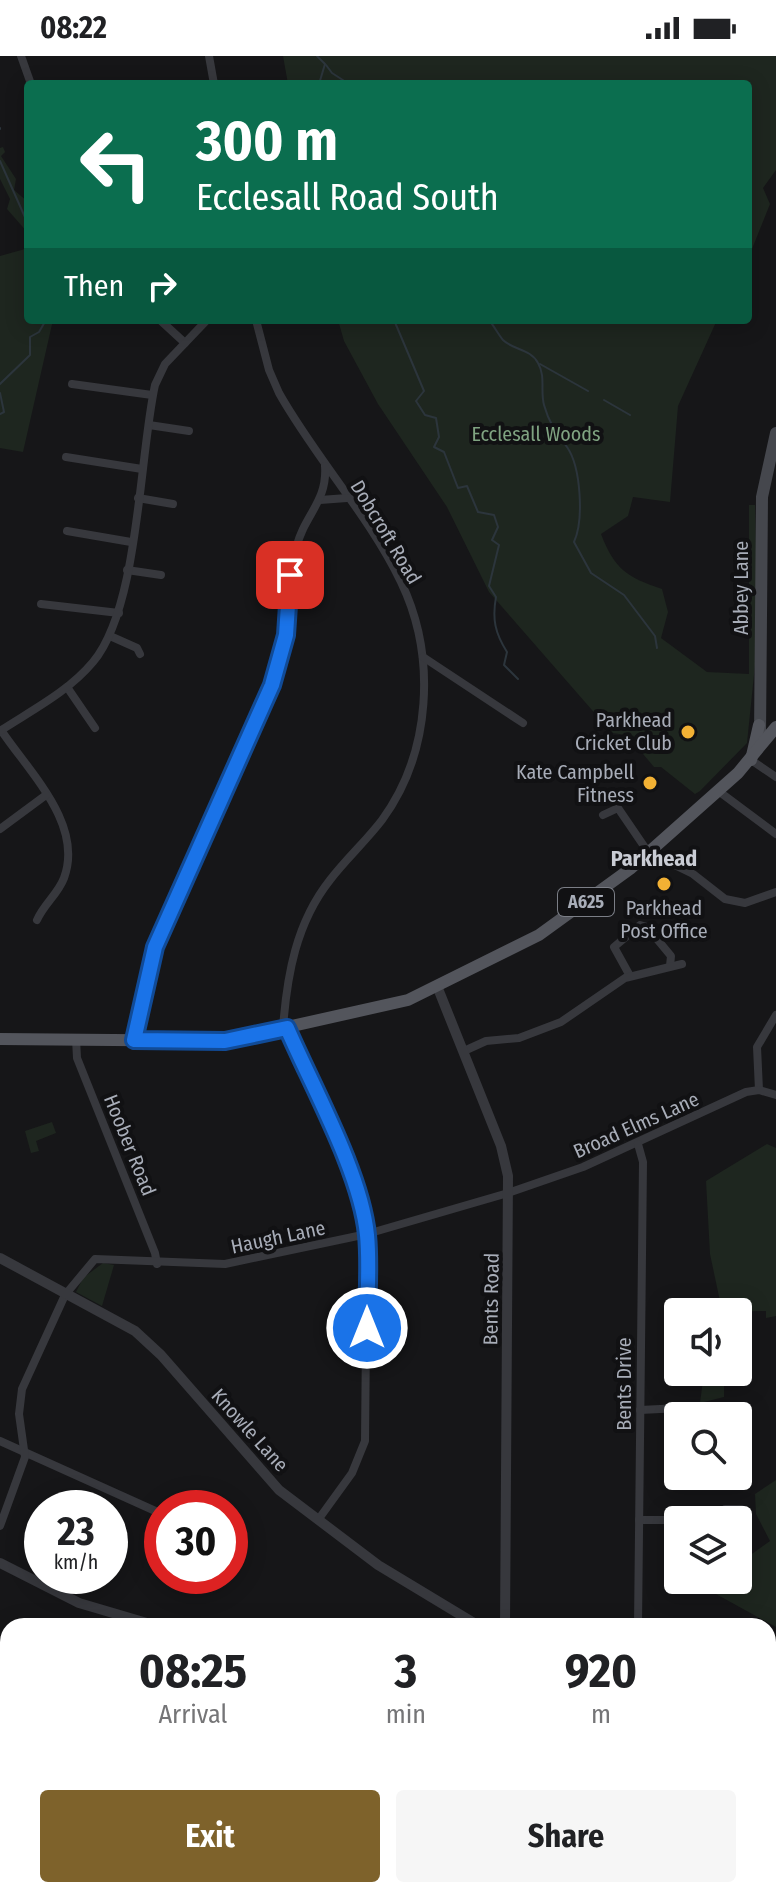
<!DOCTYPE html>
<style>
:root{--surface:#fff;--page:#f6f6f6;--text:#202124;--muted:#757577;--accent:#7e622b}
body{margin:0;font-family:"Fira Sans Condensed",sans-serif;background:var(--page);color:var(--text);height:100vh;display:flex;flex-direction:column;font-size:30px;white-space:nowrap}
*{box-sizing:border-box;margin:0}
p{font-size:26px;color:var(--muted)}
.icon{flex:none;width:44px;height:44px;fill:none;stroke:currentColor;stroke-width:2;stroke-linecap:round;stroke-linejoin:round}
.map{position:relative;flex:1;overflow:hidden}
.panel{position:absolute;left:0px;top:1562px;width:776px;height:280px;display:flex;flex-direction:column;background:var(--surface);border-radius:24px 24px 0 0;box-shadow:0 4px 20px #0003}
.panel>*{flex:none}
.guide{position:absolute;left:24px;top:24px;width:728px;height:244px;border-radius:8px;box-shadow:0 4px 20px #0003;background:#0b6e4f;color:#fff;overflow:hidden}
.tools{position:absolute;left:664px;top:1242px;display:grid;gap:16px}
.tools a{display:grid;place-items:center;width:88px;height:88px;border-radius:8px;background:var(--surface);box-shadow:0 4px 20px #0003;font-size:40px}
.speed{position:absolute;left:24px;top:1434px;display:flex;gap:16px;font-size:40px;font-weight:700;text-align:center}
.speed>*{display:grid;place-content:center;width:104px;height:104px;border-radius:50%;background:var(--surface);box-shadow:0 4px 20px #0003;line-height:1}
.speed small{font-size:20px;font-weight:400}
.speed .limit{border:12px solid #d22;background:#fff;color:#111}
.pin{position:absolute;display:grid;place-items:center;width:68px;height:68px;color:#fff;margin:-34px;border-radius:16px;box-shadow:0 4px 12px #0006}
.me{position:absolute;width:88px;margin:-44px;rotate:0deg;stroke-linejoin:round;filter:drop-shadow(0 0 6px #0008)}
.turn{display:flex;align-items:center;gap:28px;height:168px;padding:0 40px;font-size:36px}
.turn .icon{width:104px;height:104px;stroke-width:2.5}
.turn b{display:block;font-size:56px;line-height:68px}
.then{display:flex;align-items:center;height:76px;padding:0 40px;background:#0003;gap:16px;font-size:30px}
.eta{display:flex;justify-content:space-evenly;align-items:center;height:136px;text-align:center}
.eta b{font-size:48px;font-weight:700;line-height:56px}
.button{display:flex;gap:16px;margin-top:auto;padding:16px 40px}
.button a{flex:1;height:92px;border-radius:8px;background:var(--accent);color:#fff;font-size:32px;font-weight:700;line-height:92px;text-align:center}
.button a+a{background:var(--page);color:var(--text)}
.status{display:flex;justify-content:space-between;align-items:center;height:56px;padding:0 40px;background:var(--surface);direction:ltr}
.status svg{height:22px;fill:currentColor}
.map>svg:first-child{display:block}
</style>
<div class="status"><b>08:22</b><svg viewBox="0 0 49 12"><path d="M0 12V9h3v3zM5 12V6h3v6zM10 12V3h3v9zM15 12V0h3v12zM26 1h20v11H26zM47 4h2v5h-2z"/></svg></div>
<div class="map">
<svg width="776" height="1842" viewBox="0 0 776 1842">
<rect width="100%" height="100%" fill="#161618"/>
<g fill="#1e261f">
<path d="M 283,0 L 776,0 L 776,114 L 763,132 L 770,148 L 748,203 L 748,28 L 288,28 Z"/>
<path d="M 3,91 L 5,96 L 1,100 L 16,123 L 14,134 L 28,146 L 28,177 L 7,153 L 10,143 L 0,123 L 0,92 Z"/>
<path d="M 25,193 L 28,264 L 53,264 L 23,396 L 0,392 L 0,200 Z"/>
<path d="M 338,264 L 717,264 L 678,350 L 670,446 L 633,441 L 628,460 L 601,478 C 615,514 627,521 662,533 L 668,556 L 661,582 L 707,616 L 749,618 L 749,449 L 755,449 L 758,580 L 747,687 L 700,735 L 695,738 L 661,711 L 654,711 L 627,679 L 612,677 L 489,536 L 447,451 L 378,348 L 344,285 Z"/>
<path d="M 52,1066 L 56,1077 L 36,1085 L 39,1095 L 31,1097 L 25,1075 Z"/>
<path d="M 767,1088 L 776,1092 L 776,1260 L 766,1262 L 766,1255 L 712,1256 L 713,1250 L 721,1250 L 710,1198 L 706,1125 Z"/>
<path d="M 103,1207 L 114,1209 L 102,1250 L 76,1236 L 83,1222 Z"/>
<path d="M 704,1316 L 724,1316 L 724,1341 L 700,1347 Z"/>
<path d="M 776,1424 L 776,1571 L 705,1532 L 715,1524 L 738,1524 L 738,1508 L 770,1485 L 756,1458 L 755,1438 Z"/>
<path d="M 8,1717 L 8,1834 L 297,1834 L 301,1842 L 0,1842 L 0,1733 Z"/>
<path d="M 768,1816 L 776,1819 L 776,1842 L 722,1842 L 725,1834 L 768,1834 Z"/>
</g>
<g fill="none" stroke-linecap="round" stroke-linejoin="round">
<g stroke="#2c353c" stroke-width="2">
<path d="M 317,0 L 325,8 L 319,28"/>
<path d="M 326,9 L 332,17 L 349,28"/>
<path d="M 0,72 L 0,73"/>
<path d="M 0,105 L 28,168"/>
<path d="M 394,264 L 424,335 L 416,345 L 425,359 L 436,362 L 439,381 L 434,391 L 444,396 L 458,432 L 467,430 L 478,456 L 494,459 L 498,471 L 492,484 L 499,489 L 489,530 L 496,541 C 492,563 495,577 507,596 L 504,609 L 518,623"/>
<path d="M 489,264 C 494,270 498,278 503,284 C 513,294 531,293 538,307 C 546,321 540,334 544,349 C 549,367 556,376 567,391 C 581,411 584,464 574,486 L 591,517 L 624,539 L 655,580 L 657,592"/>
<path d="M 540,308 L 588,335"/>
<path d="M 0,328 L 30,299 L 30,281 L 39,276 L 46,264"/>
<path d="M 0,337 L 4,356 L 0,358"/>
<path d="M 604,344 L 630,359"/>
</g>
<g stroke="#37383d" stroke-width="8">
<path d="M 21,0 L 31,28"/>
<path d="M 209,0 L 214,28"/>
<path d="M 160,264 L 185,287"/>
<path d="M 256,264 L 269,314 L 279,337 C 315,401 370,461 401,526 C 437,601 431,697 382,764 C 366,785 346,803 330,824 C 296,867 287,919 283,972"/>
<path d="M 72,328 L 152,339"/>
<path d="M 149,369 L 189,375"/>
<path d="M 66,401 L 142,413"/>
<path d="M 138,442 L 173,448"/>
<path d="M 320,444 L 347,442"/>
<path d="M 67,475 L 131,486"/>
<path d="M 127,514 L 161,519"/>
<path d="M 41,548 L 119,557"/>
<path d="M 110,580 L 137,592 L 140,598"/>
<path d="M 423,601 L 523,667"/>
<path d="M 67,631 L 95,672"/>
<path d="M 1,674 C 29,716 84,768 64,822 C 58,838 44,848 37,864"/>
<path d="M 0,675 C 32,654 68,636 93,606 C 139,551 139,402 155,329 L 165,308 L 207,264"/>
<path d="M 751,704 L 776,721"/>
<path d="M 717,734 L 776,778"/>
<path d="M 603,759 L 618,752 L 648,796 L 693,818 L 725,843 L 745,847 L 776,836"/>
<path d="M 0,773 L 46,739"/>
<path d="M 630,920 L 614,891 L 640,869 L 647,871 L 671,900 L 670,910"/>
<path d="M 287,972 L 350,1118 L 367,1178 L 365,1385 L 352,1417 L 318,1464"/>
<path d="M 76,983 L 77,1002 L 155,1197 L 157,1208"/>
<path d="M 134,984 L 155,891 L 279,608 C 291,564 283,516 303,473 C 314,451 327,437 325,410"/>
<path d="M 464,995 L 486,985 L 519,982 L 561,966 L 625,922 L 682,908"/>
<path d="M 759,1034 L 757,991 L 776,959"/>
<path d="M 640,1354 L 701,1351"/>
<path d="M 0,1385 L 162,1458"/>
<path d="M 639,1464 L 701,1464"/>
<path d="M 713,1464 L 725,1453 L 741,1453"/>
<path d="M 0,1470 L 25,1401 L 19,1358 L 22,1333 L 65,1239 L 95,1203 L 225,1208 L 367,1178 L 508,1137 L 583,1111 L 746,1036 L 759,1034 L 776,1039"/>
<path d="M 638,1570 L 643,1106 L 638,1088"/>
<path d="M 320,1842 L 328,1834"/>
<path d="M 423,1842 L 424,1834"/>
<path d="M 545,1842 L 547,1834"/>
<path d="M 664,1842 L 667,1834"/>
</g>
<g stroke="#37383d" stroke-width="10">
<path d="M 437,930 L 501,1090 L 508,1120 L 505,1570"/>
<path d="M 0,1202 L 135,1275 L 161,1299 L 279,1434 L 378,1509 L 479,1570"/>
<path d="M 0,1507 L 79,1547 L 157,1570"/>
<path d="M 768,1650 L 776,1654"/>
</g>
<path stroke="#45474d" stroke-width="12" d="M 760,680 L 762,441 L 776,377"/>
<g stroke="#53555c" stroke-width="12">
<path d="M 751,704 L 759,669"/>
<path d="M 0,983 L 225,985 L 408,944 L 539,879 L 630,813 L 738,717 L 776,671"/>
</g>
</g>
<g fill="none" stroke-linecap="round" stroke-linejoin="round">
<g stroke="#114b97" stroke-width="20">
<path id="route" d="M 290,519 L 286,579 L 272,629 L 155,891 L 134,984 L 225,985 L 287,972 C 312,1030 361,1117 367,1179 C 370,1209 367,1241 367,1272"/>
</g>
<use href="#route" stroke="#1a73e8" stroke-width="14"/>
</g>
<g fill="#f2b134" stroke="#111113" stroke-width="3">
<circle cx="688" cy="676" r="8"/>
<circle cx="650" cy="727" r="8"/>
<circle cx="664" cy="828" r="8"/>
</g>
<g text-anchor="middle" stroke-width="8" stroke-linejoin="round" paint-order="stroke">
<rect fill="#111113" stroke="#7b7e86" stroke-width="2" x="558" y="832" width="56" height="28" rx="6"/>
<g font-size="18" font-weight="bold" fill="#a8adb8">
<text x="586" y="852">A625</text>
</g>
<g font-size="20" fill="#7fa381" stroke="#111113">
<text x="536" y="385">Ecclesall Woods</text>
</g>
<g font-size="20" fill="#a8adb8" stroke="#111113">
<text transform="translate(386 476) rotate(59)" y="7">Dobcroft Road</text>
<text transform="translate(741 532) rotate(-90)" y="7">Abbey Lane</text>
<text transform="translate(636 1069) rotate(-24)" y="7">Broad Elms Lane</text>
<text transform="translate(130 1089) rotate(68)" y="7">Hoober Road</text>
<text transform="translate(278 1181) rotate(-12)" y="7">Haugh Lane</text>
<text transform="translate(491 1243) rotate(-89)" y="7">Bents Road</text>
<text transform="translate(624 1328) rotate(-90)" y="7">Bents Drive</text>
<text transform="translate(250 1374) rotate(48)" y="7">Knowle Lane</text>
</g>
<g font-size="20" fill="#a8adb8" stroke="#111113" text-anchor="end">
<text x="672" y="671">Parkhead<tspan x="672" dy="23">Cricket Club</tspan></text>
<text x="634" y="723">Kate Campbell<tspan x="634" dy="23">Fitness</tspan></text>
<text x="664" y="859" text-anchor="middle">Parkhead<tspan x="664" dy="23">Post Office</tspan></text>
</g>
<g font-size="22" font-weight="bold" fill="#c9ccd4" stroke="#111113">
<text x="654" y="810">Parkhead</text>
</g>
</g>
</svg>
<div class="tools">
<a><svg class="icon" aria-label="sound" viewBox="0 0 24 24"><path d="M4 9h4l5-4v14l-5-4H4zM17 9q2 3 0 6"/></svg></a>
<a><svg class="icon" aria-label="search" viewBox="0 0 24 24"><circle cx="10" cy="10" r="6"/><path d="M15 15l6 6"/></svg></a>
<a><svg class="icon" aria-label="layers" viewBox="0 0 24 24"><path d="M12 4l9 5-9 5-9-5zM3 14l9 5 9-5"/></svg></a>
</div>
<div class="speed"><div>23<small>km/h</small></div><div class="limit">30</div></div>
<div class="pin" style="left:290px;top:519px;background:#d93025"><svg class="icon" aria-label="arrive" viewBox="0 0 24 24"><path d="M6 21V4h12l-3 4 3 4H6"/></svg></div>
<svg class="me" style="left:367px;top:1272px" viewBox="-20 -20 40 40"><circle r="17" fill="#1a73e8" stroke="#fff" stroke-width="3"/><path d="M0-11L8 9 0 5-8 9z" fill="#fff"/></svg>
<div class="guide">
<div class="turn"><svg class="icon" aria-label="left" viewBox="0 0 24 24"><path d="M17 20v-9H6M10 6l-5 5 5 5"/></svg><div><b>300 m</b>Ecclesall Road South</div></div>
<div class="then">Then<svg class="icon" aria-label="right" viewBox="0 0 24 24"><path d="M7 20v-9h11M14 6l5 5-5 5"/></svg></div>
</div>
<section class="panel">
<div class="eta">
<div><b>08:25</b><p>Arrival</p></div>
<div><b>3</b><p>min</p></div>
<div><b>920</b><p>m</p></div>
</div>
<div class="button"><a>Exit</a><a>Share</a></div>
</section>
</div>
